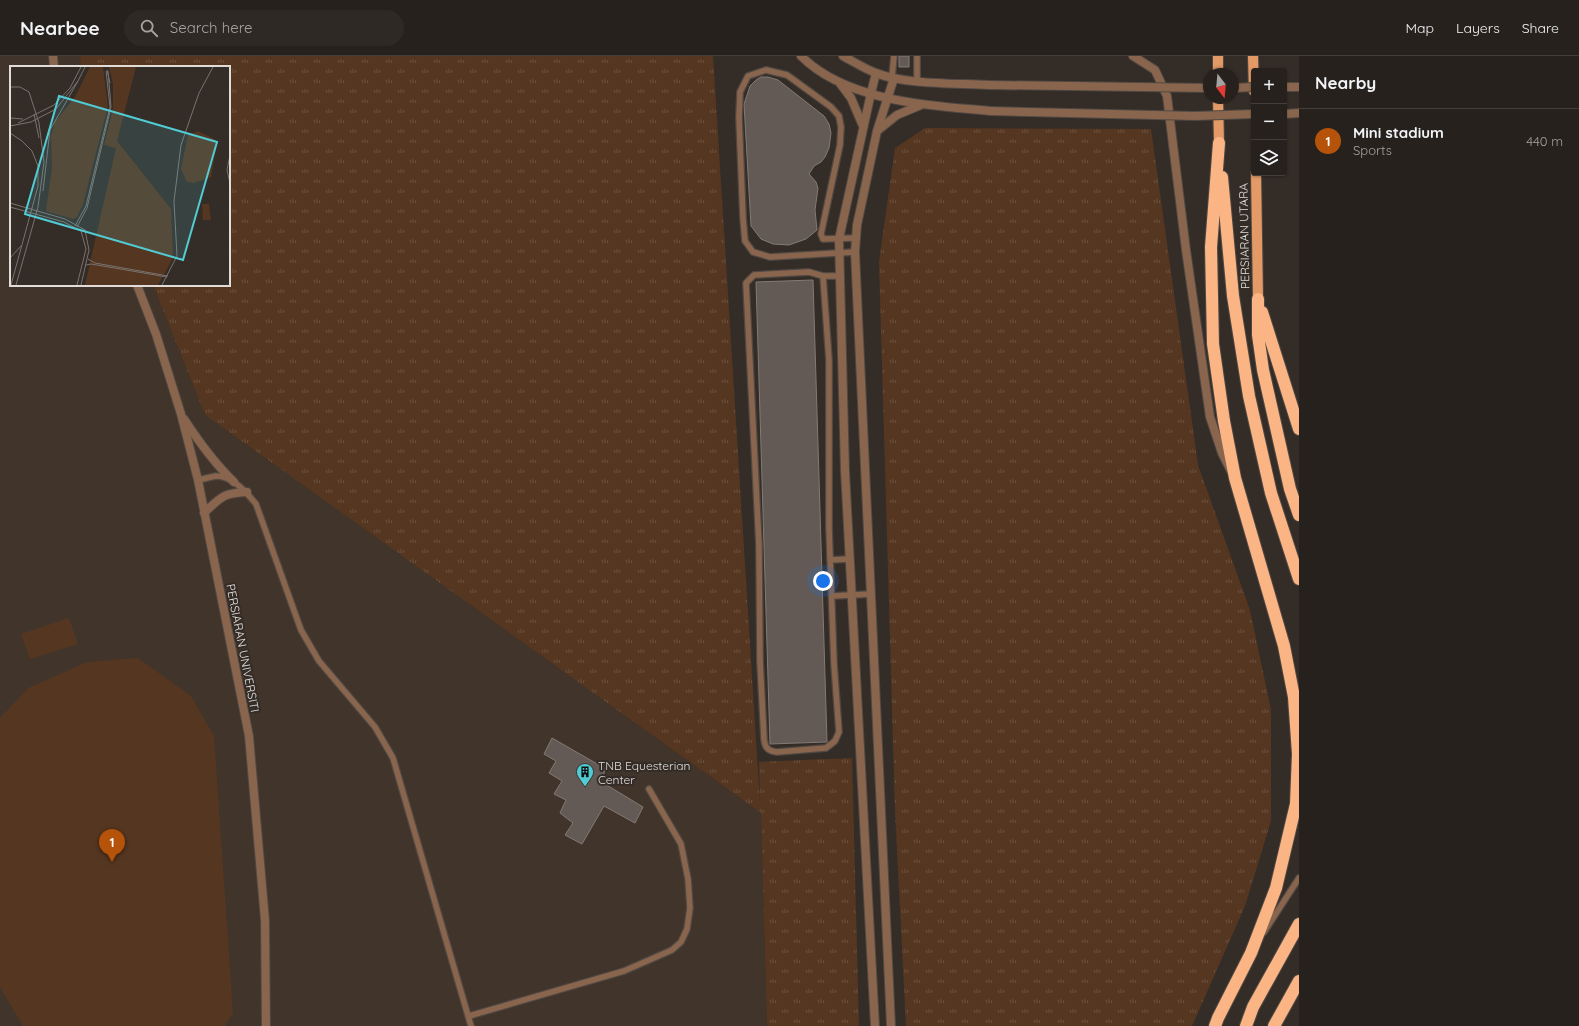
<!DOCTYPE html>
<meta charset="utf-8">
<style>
:root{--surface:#27211d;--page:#2f2926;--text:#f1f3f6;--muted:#a4a3a4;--line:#433e3b;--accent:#b45309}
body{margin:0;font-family:Quicksand,sans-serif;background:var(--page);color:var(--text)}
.controls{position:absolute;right:12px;top:12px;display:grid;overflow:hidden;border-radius:4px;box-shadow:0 1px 3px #0004}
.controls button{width:36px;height:36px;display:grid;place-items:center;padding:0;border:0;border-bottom:1px solid var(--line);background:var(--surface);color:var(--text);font:20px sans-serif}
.compass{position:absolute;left:1203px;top:12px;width:36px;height:36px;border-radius:50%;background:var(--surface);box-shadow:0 1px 3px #0004;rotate:164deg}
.you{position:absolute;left:823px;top:525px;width:14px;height:14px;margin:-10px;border:3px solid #fff;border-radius:50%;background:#1a73e8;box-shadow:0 0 0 6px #1a73e833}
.badge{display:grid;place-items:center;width:26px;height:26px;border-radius:50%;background:var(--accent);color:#fff;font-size:13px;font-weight:700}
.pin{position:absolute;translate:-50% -33px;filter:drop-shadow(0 1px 2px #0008)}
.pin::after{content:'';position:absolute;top:21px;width:14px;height:12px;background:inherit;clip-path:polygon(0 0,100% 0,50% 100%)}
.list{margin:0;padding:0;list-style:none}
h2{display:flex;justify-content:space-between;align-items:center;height:52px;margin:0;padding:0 16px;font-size:17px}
h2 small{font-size:13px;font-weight:400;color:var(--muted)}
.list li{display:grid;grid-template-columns:26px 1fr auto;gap:12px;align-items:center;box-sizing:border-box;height:64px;padding:0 16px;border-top:1px solid var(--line)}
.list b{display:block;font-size:15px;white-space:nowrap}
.list p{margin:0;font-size:13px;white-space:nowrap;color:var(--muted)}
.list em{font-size:13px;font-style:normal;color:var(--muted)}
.icon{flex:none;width:22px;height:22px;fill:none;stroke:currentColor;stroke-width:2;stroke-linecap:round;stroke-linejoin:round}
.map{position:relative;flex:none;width:1299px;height:970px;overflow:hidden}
header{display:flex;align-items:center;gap:24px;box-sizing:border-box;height:56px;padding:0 20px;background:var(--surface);border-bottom:1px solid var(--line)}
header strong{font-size:19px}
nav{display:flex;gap:22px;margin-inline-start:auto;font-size:14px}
.search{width:280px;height:36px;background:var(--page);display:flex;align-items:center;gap:10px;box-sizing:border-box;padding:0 14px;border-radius:22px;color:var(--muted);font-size:15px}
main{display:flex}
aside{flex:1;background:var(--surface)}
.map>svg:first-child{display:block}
</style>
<header>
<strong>Nearbee</strong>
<div class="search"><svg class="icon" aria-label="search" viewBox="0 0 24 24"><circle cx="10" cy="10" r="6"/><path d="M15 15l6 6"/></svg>Search here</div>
<nav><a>Map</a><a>Layers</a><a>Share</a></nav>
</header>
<main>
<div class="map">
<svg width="1299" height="970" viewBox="0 0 1299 970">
<defs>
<pattern id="grass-tufts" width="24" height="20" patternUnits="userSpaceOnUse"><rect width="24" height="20" fill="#553620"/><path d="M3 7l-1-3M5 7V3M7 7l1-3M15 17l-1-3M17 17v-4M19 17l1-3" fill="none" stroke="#6d5240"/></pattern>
</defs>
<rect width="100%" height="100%" fill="#342c27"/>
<path fill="#41342b" d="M0,0h80l1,11h-70v218h142l52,130 556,398 6,213h-767z"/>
<path fill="url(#grass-tufts)" d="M80,0h633l47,747 -1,-41 93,-4 7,268h-92l-6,-213 -556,-398 -52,-130h76v-218h-148z
M925,72l226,1 47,336 52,145 21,100v111l-26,85 -53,120h-286l-11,-215 -16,-549 16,-114z"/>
<path fill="#553620" d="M69,562l9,26 -48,15 -9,-25z
M138,602l53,38 23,40 19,277 -8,13h-202l-23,-39v-269l28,-30 59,-26z"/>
<path fill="#635a55" stroke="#837a74" d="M899,0h10v11h-10z
M761,21h7l10,3 46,36 5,8 2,9 -2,15 -4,9 -4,5 -7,4 -5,8 7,8 2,6 -3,22 2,20 -11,9 -17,6 -16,-1 -12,-5 -10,-13 -7,-122 6,-18 6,-6z
M813,224l14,462 -57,2 -14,-462z
M552,682l54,31 -6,12 43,26 -8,16 -31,-17 -22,38 -17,-9 8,-12 -13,-10 6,-13 -12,-6 8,-13 -13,-8 7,-12 -12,-7z"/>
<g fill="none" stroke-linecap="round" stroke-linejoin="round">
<defs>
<path id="service" d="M892,21l2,-21
M917,25v-25
M855,196l-85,5 -17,-5 -8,-11 -2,-23 -4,-100 1,-26 8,-16 18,-6 21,5 44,32 8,9 2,11 -1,18 -19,89 2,5 32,-1
M823,220l6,84v168l5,136 5,68 -4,9 -9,7 -49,4c-9,-1 -12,-4 -13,-13l-4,-78 -1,-116 -13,-262 8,-8 55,-3 14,4h17
M198,424c6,-1 12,-3 18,-4 17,0 31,17 40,28l45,126 18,31 56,66 18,31 78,268
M830,504l19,-1
M832,540l39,-2
M1264,876l35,-54
M469,960l155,-45 48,-21 9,-8 6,-13 3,-21 -2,-29 -7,-35 -32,-55"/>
<path id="minor" d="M1133,0l22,14 12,26 19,154 24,167 12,36 9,18"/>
<path id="tertiary" d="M53,0l1,11
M801,0c46,46 128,49 189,55
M843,0c11,6 22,13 33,17 30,12 80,10 113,12
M839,26l12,16 12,28
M1284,31h15
M1284,58l15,-1
M877,75l20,-16 24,-10
M137,229l19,49 25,80 17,66 51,256 16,184 1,106
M184,363c15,23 30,44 50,63
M204,457c17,-16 19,-20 43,-21
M875,970l-30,-555 -6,-232 32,-146 5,-20
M891,970l-36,-774 2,-27 20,-94 17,-53"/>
<path id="primary" d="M1218,0v18
M1253,0l1,35
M1218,42l1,45
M1256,117l2,126"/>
<path id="motorway" d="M1222,121l11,119 16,100 22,97 28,86
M1258,243v36l5,35 27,119 9,26
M1262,256l37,117
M1215,970l3,-8 33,-65 25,-65 20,-84 2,-50 -4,-57 -10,-51 -49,-168 -11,-57 -11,-77 -2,-97 8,-104
M1246,970l7,-19 46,-83
M1274,970l25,-45"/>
</defs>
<use href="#service" stroke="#504843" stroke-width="8"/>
<use href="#minor" stroke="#504843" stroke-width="10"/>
<use href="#tertiary" stroke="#504843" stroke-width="10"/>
<use href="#primary" stroke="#504843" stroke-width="12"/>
<use href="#motorway" stroke="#504843" stroke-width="14"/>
<use href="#service" stroke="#89654d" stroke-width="5.5"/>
<use href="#minor" stroke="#89654d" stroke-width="8"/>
<use href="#tertiary" stroke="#89654d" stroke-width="8"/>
<use href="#primary" stroke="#e39a66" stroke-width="10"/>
<use href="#motorway" stroke="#fbb484" stroke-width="12"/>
<defs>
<path id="tertiary-bridge" d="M989,29l220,3
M1233,32l21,-1
M990,55l205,5 59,-2"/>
</defs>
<use href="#tertiary-bridge" stroke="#504843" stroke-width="10" stroke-linecap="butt"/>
<use href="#tertiary-bridge" stroke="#89654d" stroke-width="8"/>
</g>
<defs>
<symbol id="building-pin" viewBox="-11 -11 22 30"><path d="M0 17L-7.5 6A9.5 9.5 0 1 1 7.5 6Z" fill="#51ccd4" stroke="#342c27"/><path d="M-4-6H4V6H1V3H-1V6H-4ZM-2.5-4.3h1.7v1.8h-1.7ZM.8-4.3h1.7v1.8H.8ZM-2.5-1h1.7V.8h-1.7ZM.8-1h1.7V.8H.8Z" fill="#111"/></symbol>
</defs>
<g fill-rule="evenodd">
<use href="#building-pin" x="575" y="706" width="20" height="27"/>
</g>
<g text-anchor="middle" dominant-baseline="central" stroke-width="4" stroke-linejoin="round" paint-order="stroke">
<g font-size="12" fill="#e1dcd8" stroke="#342c27">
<text transform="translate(1244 180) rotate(-91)">PERSIARAN UTARA</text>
<text transform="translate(243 592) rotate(79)">PERSIARAN UNIVERSITI</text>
</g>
<g font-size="12" fill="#e1dcd8" stroke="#342c27" text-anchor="start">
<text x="598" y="709">TNB Equesterian<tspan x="598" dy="14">Center</tspan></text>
</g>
</g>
<g transform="translate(10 10)">
<rect width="220" height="220" fill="#342c27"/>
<path d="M80,1h13l5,39 -25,98 -6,13 -4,2 -27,-8 6,-43 -1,-32 4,-14 20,-25zM99,1h27l-19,74 54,68 2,49 -15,27h-73l31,-137 -12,-3 9,-36v-25z" fill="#553620"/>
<path d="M188,65l16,8 2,9 -5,29 -17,6 -7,-1 -6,-13 7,-34zM192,138h7l2,16h-8z" fill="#553620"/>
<path fill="none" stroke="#79726e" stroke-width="1" d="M97,4l3,13M0,21h10l9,5 10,31 5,39 -6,45M24,48l5,24M0,52l13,1M8,57l36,-18 16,-17 11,-21M0,60l21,-4 25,-13 22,-28 7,-14M0,67l12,8 10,10 6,15v20M220,89l-3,15 3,13M33,125l7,-61 28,-49M0,137l55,16 20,11 4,20 -8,35M0,141l54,15 17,9 5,18 -9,36M65,160l11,-20 24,-99 -4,-36M67,161l10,-19 24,-101 -3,-36M0,192l11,-12M78,193l7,4 73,13M76,199l5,-1 76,13M1,219l27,-99M6,219l22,-78M152,219l15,-29 -3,-55 7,-56 18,-52 14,-26"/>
<path fill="#51ccd4" fill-opacity="0.15" stroke="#51ccd4" stroke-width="2" d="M49,30l158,46 -34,118 -158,-46z"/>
<rect width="220" height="220" fill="none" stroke="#e1dcd8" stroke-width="2"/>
</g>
</svg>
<div class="controls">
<button>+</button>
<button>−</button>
<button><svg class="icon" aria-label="layers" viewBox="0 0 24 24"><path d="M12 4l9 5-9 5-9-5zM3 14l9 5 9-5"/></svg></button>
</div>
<svg class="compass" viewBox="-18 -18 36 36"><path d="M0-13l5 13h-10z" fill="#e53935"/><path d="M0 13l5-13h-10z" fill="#a4a3a4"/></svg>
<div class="you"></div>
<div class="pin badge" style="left:112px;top:806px">1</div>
</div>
<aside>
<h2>Nearby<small></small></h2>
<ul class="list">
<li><span class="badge">1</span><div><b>Mini stadium</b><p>Sports</p></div><em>440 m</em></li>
</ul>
</aside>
</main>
